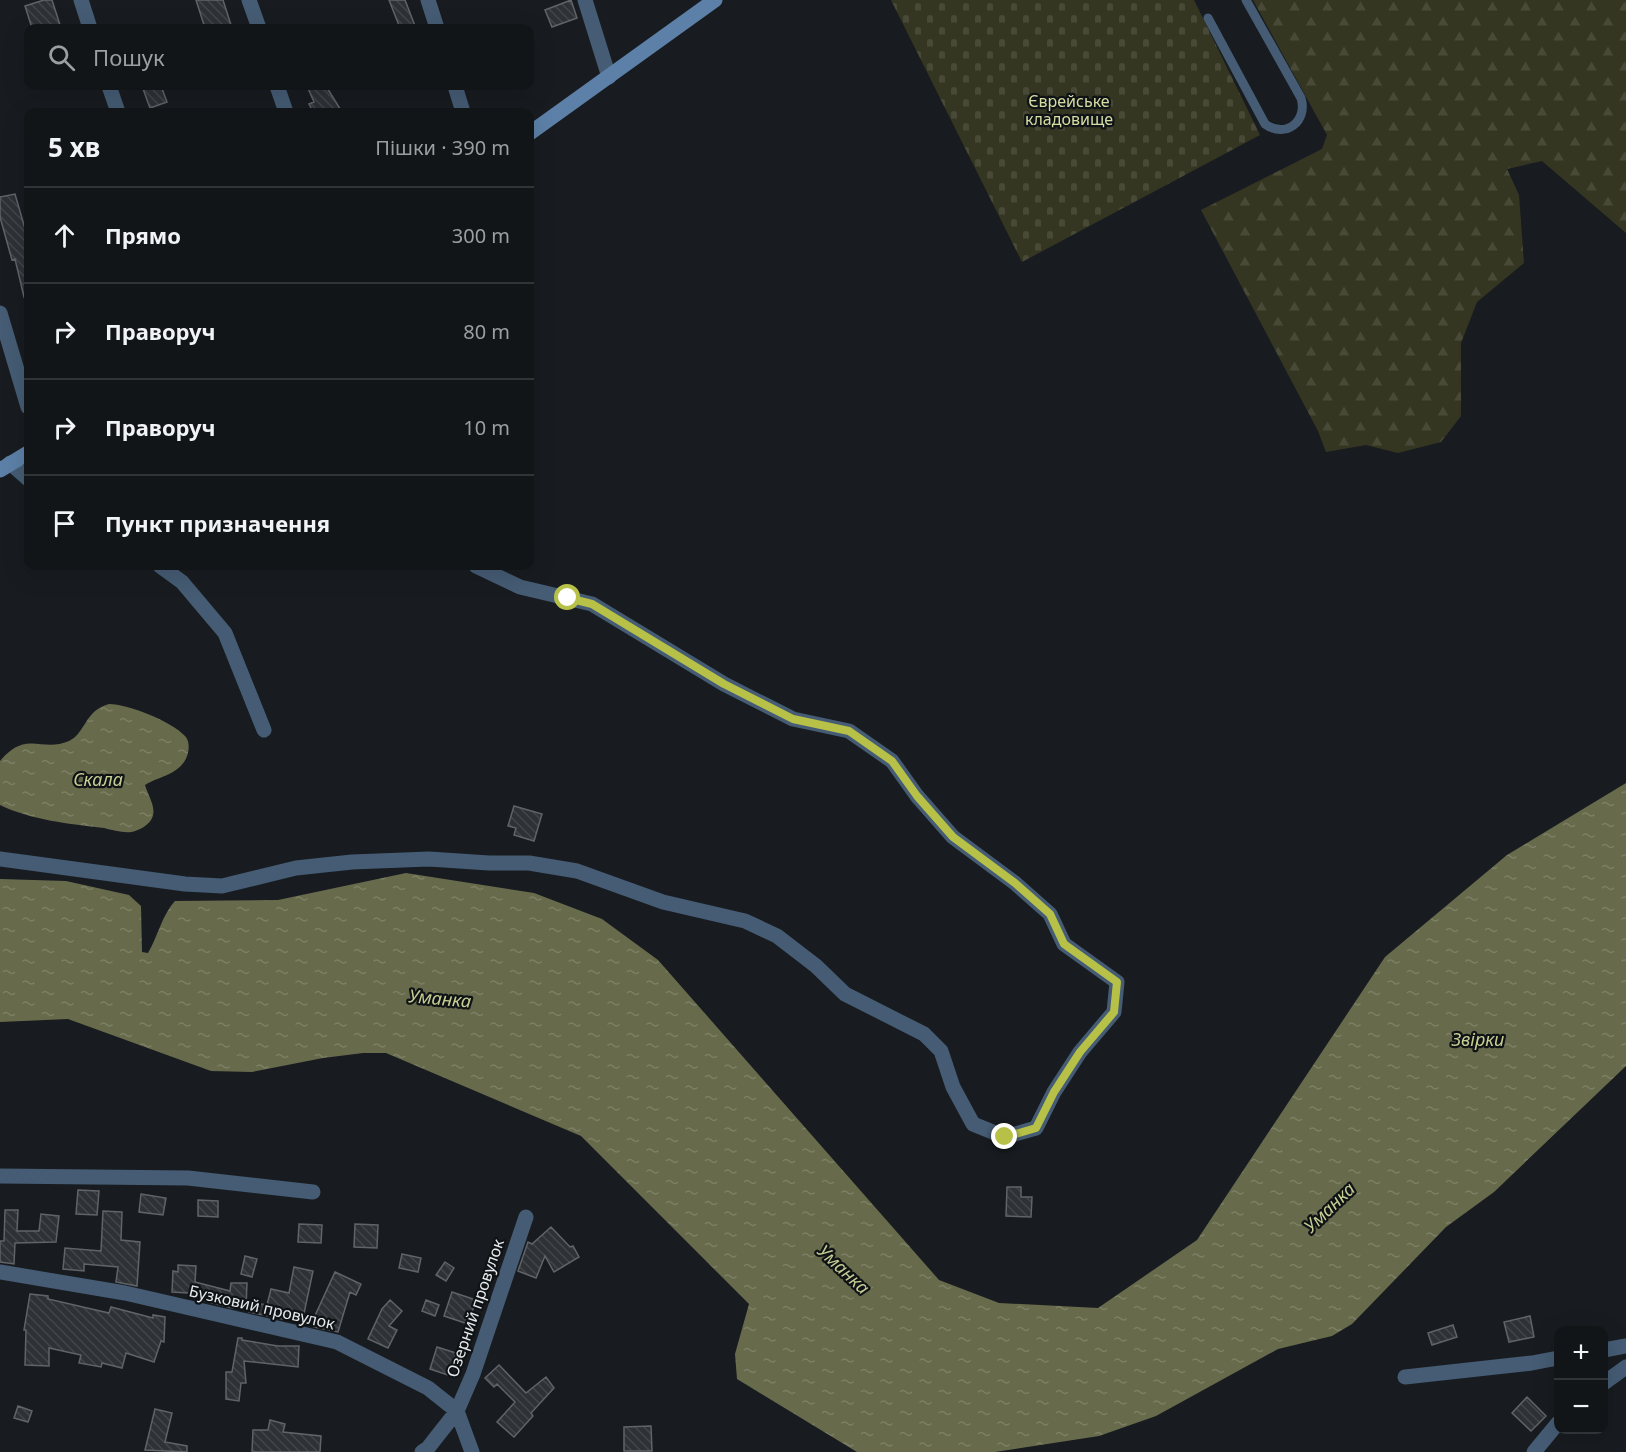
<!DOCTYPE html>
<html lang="uk">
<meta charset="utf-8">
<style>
:root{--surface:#121518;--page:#1f2225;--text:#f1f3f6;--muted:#9c9fa2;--line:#313437}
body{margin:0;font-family:"Noto Sans",sans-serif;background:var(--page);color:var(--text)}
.controls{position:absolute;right:18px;bottom:18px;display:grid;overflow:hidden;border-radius:12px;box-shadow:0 6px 24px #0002}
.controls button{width:54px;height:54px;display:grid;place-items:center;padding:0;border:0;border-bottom:2px solid var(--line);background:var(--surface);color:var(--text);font:30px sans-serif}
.stop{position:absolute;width:18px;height:18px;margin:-14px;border:4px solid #b7c148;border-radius:50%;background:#fff}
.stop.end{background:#b7c148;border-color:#fff;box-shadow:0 2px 6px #0008}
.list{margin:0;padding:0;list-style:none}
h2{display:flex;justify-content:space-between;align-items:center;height:78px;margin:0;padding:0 24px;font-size:26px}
h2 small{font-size:20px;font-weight:400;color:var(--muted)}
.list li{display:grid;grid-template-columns:39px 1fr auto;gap:18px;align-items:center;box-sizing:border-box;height:96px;padding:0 24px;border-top:2px solid var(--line)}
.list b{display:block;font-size:22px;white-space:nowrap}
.list em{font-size:20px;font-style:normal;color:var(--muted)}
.icon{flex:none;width:33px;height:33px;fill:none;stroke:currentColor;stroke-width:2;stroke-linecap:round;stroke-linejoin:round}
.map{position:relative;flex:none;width:1626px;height:1452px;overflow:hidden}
.search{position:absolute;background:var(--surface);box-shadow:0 6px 24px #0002;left:24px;top:24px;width:510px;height:66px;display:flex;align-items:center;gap:15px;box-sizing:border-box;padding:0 21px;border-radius:12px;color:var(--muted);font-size:22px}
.panel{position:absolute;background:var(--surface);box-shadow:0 6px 24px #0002;left:24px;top:108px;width:510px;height:462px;border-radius:12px}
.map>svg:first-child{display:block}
</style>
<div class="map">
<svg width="1626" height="1452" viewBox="0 0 1626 1452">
<defs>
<pattern id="forest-firs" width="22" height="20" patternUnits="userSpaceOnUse" patternTransform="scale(1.5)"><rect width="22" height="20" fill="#343621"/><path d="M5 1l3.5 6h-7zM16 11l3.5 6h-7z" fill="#484a37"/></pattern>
<pattern id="cemetery-stones" width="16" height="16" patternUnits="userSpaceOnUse" patternTransform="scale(1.5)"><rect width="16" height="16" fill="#343621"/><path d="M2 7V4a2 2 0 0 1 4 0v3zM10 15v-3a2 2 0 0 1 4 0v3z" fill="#484a37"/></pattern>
<pattern id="water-ripples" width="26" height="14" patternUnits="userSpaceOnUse" patternTransform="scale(1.5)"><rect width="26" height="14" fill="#676b4b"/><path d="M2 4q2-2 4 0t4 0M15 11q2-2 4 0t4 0" fill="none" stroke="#7d8065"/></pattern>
<pattern id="building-back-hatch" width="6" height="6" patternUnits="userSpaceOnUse" patternTransform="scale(1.5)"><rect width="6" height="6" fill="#2e3236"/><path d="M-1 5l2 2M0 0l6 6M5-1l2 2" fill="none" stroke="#42464a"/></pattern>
</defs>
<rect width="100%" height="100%" fill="#181c20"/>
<path fill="url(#forest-firs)" d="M1253,0h373v233l-84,-72 -35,8 12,26 5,68 -47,39 -16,41v73l-20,26 -43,11 -32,-8 -40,7 -8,-21 -117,-221 121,-61 5,-14z"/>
<path fill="url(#cemetery-stones)" d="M891,0h303l66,135 -238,127z"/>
<path fill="url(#water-ripples)" d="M109,704c19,0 62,17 76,32 6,6 4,19 -1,26 -9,13 -26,15 -39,23 3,11 13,24 6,35 -4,6 -13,11 -20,12 -8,1 -19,-2 -27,-4 -34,-4 -73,-8 -104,-23v-44c27,-32 41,-8 69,-20 17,-8 15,-30 40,-37z
M1626,783v283l-132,126 -48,35 -94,97 -20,12 -54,13 -122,67 -57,20 -104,16h-138l-120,-73 -2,-25 14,-50 -168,-168 -195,-83h-23l-40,5 -71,14 -41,-1 -143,-52 -68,3v-143l66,2 63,14 12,11 1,46 6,1c10,-17 14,-38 27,-52l103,-1 128,-27 128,20 68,26 56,41 281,320 60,23 99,5 99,-68 188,-283 122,-102z"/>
<path fill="url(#building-back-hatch)" stroke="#606469" stroke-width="1.5" d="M44,0h8l9,28h-29l-7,-22z
M196,0h27l9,28h-27z
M389,0h16l10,26 -15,2z
M571,0l6,18 -25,9 -7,-17z
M142,86h19l6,16 -17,6z
M307,86h19l16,26h-29l-4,-8 5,-2z
M15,194l13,45v57l-4,1 -9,-38 -3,1 -12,-43v-20z
M514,806l28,8 -8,27 -20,-6 2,-7 -8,-2z
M1007,1187h14v10h11l-1,20 -25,-1z
M78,1190l21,1 -2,24 -21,-1z
M141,1194l25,4 -3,17 -24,-3z
M198,1200l20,1v16l-20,-1z
M5,1210h13l-1,21h22l2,-17 18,2 -3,26 -41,1 -1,21 -14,-2v-21h4z
M103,1211l19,1 -1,28 19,2 -3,44 -21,-4 2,-15 -34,-3v7l-21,-2 2,-21 36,3z
M299,1224l23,1 -1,18 -23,-1z
M355,1224l23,1 -1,23 -23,-1z
M551,1227l19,20 3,-1 6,11 -25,15 -9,-16 -9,22 -18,-7 10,-29 4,2z
M402,1254l19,4 -3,14 -19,-4z
M245,1256l12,3 -5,18 -11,-3z
M445,1262l9,6 -8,13 -10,-6z
M178,1265l18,1 -1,16 35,9 1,-8h16l-1,25h-14l-27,-7 1,-7 -34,-2 1,-21 5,1z
M294,1267l19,4 -10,47 -19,-4 -1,5 -34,-7 1,-10 17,3 4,-16 18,4z
M335,1272l26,12 -5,11 -6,-3 -12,40 -24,-5 2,-7h-3z
M452,1292l24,8 -8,24 -24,-8z
M30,1294l18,2v3l61,14 2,-6 42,11v-3l12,2 -1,25 -3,-1 -7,21 -28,-9 -4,15 -20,-5 -1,4 -22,-4 2,-8 -32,-7v18l-24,-1 1,-35h-2z
M390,1300l12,11 -13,15 8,4 -9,18 -20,-9 14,-30z
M426,1300l13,5 -4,11 -13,-5z
M1530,1316l4,21 -25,5 -5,-20z
M1453,1325l4,12 -25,8 -4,-12z
M238,1338h4v2l36,6h21l-1,21 -54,-6 2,22h-5l-2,18 -13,-2v-27h6z
M437,1347l19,6 -8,22 -18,-6z
M499,1365l27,28 20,-16 8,11 -23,25 2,3 -19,21 -17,-15 18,-20 -18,-18 -3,3 -9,-9z
M1527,1397l19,19 -15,15 -19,-18z
M18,1406l14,5 -4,11 -14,-4z
M155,1409l17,4 -7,29 22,4v6l-42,-2z
M270,1420l15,4 -2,8 38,4 -1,16h-68l1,-22h15z
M651,1426l1,25h-28v-24z"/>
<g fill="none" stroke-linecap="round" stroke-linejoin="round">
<path stroke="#455c74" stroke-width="9" d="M1208,18l57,106c21,15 43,-3 36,-26l-55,-98"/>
<path stroke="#455c74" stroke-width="15" d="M81,0l9,28
M249,0l10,28
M428,0l9,28
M585,0l24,77
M109,86l9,26
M277,86l9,26
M455,86l8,26
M0,313l28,94
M10,463l18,16
M160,566l22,16 43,51 39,97
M0,859l185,25 37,2 74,-18 56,-6 77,-3 60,4h40l48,8 86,31 82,19 32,15 39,30 29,28 79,40 17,17 12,36 20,37 32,13 31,-9 18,-36 26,-40 34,-40 3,-30 -53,-38 -14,-30 -35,-31 -62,-46 -36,-41 -25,-35 -43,-30 -56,-12 -69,-35 -132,-80 -72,-17 -44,-21
M0,1176l188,2 125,14
M0,1272l125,21 212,49 91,46 29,23 15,41
M1604,1350l22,-4
M1405,1377l127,-14 26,-5
M1604,1383l22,-16
M422,1452l6,-4 29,-37 16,-37 53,-157
M1534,1452l24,-29"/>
<path stroke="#5c80a7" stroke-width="15" d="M530,133l185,-133
M0,470l28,-17"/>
</g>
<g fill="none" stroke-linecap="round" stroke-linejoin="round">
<path stroke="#b7c148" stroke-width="8" d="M568,598l24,6 132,80 69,35 56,12 43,30 25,35 36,41 62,46 35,31 14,30 53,38 -3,30 -34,40 -26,40 -18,36 -31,9"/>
</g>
<g text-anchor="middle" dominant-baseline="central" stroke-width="4.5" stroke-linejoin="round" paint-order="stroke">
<g font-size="16" fill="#d7dea3" stroke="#0f1316">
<text x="1069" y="101">Єврейське<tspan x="1069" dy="18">кладовище</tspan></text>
</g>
<g font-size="16" fill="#e7eaec" stroke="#0f1316">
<text transform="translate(262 1307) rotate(13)">Бузковий провулок</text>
<text transform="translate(475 1308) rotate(-71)">Озерний провулок</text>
</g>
<g font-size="18" font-style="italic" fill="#c7ce94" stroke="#0f1316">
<text x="98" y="779">Скала</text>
<text transform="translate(440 998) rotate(5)">Уманка</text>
<text x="1478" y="1039">Звірки</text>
<text transform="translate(1329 1207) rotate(-44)">Уманка</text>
<text transform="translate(844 1269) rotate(43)">Уманка</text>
</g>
</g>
</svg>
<div class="controls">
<button>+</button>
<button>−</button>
</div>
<div class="stop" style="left:568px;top:598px"></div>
<div class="stop end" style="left:1005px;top:1137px"></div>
<div class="search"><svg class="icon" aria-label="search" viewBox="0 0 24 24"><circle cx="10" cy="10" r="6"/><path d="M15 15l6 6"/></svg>Пошук</div>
<section class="panel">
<h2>5 хв<small>Пішки · 390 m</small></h2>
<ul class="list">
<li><svg class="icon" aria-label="ahead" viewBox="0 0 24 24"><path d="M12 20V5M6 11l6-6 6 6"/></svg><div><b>Прямо</b></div><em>300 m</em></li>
<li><svg class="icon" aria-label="right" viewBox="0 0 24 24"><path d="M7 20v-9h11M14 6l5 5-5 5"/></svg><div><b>Праворуч</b></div><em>80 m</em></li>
<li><svg class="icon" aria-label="right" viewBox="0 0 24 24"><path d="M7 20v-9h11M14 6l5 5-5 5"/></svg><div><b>Праворуч</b></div><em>10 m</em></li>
<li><svg class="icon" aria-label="arrive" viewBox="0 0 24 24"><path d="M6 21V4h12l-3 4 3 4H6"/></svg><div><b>Пункт призначення</b></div></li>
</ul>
</section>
</div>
